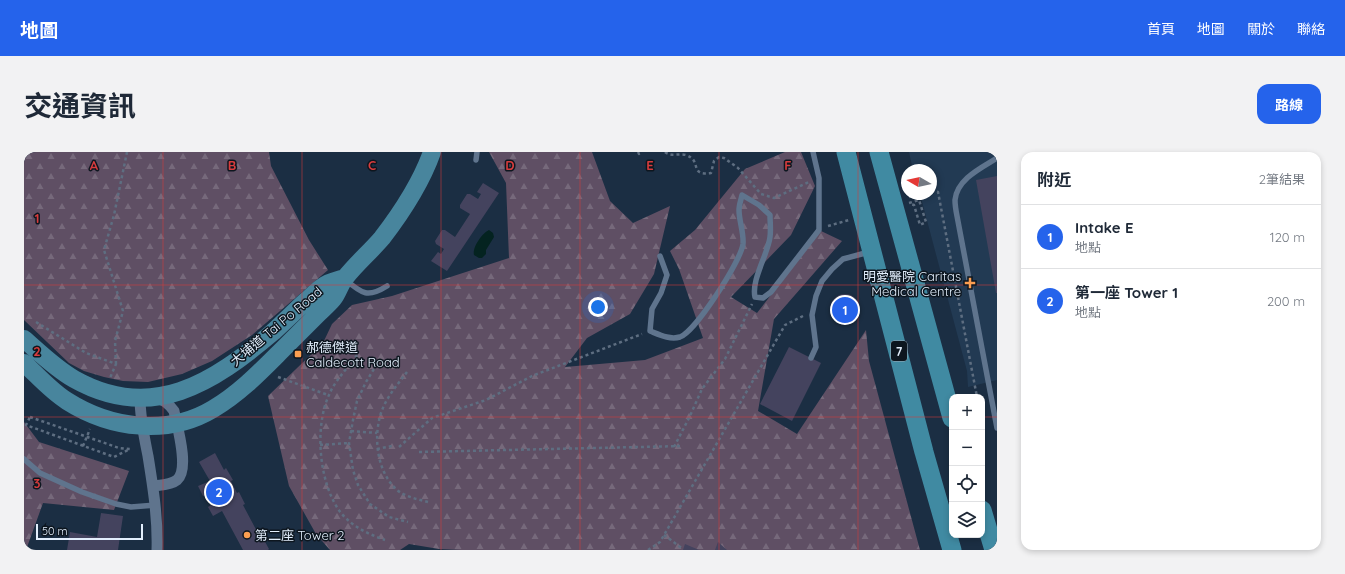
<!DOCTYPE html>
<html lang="zh-TW">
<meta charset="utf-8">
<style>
:root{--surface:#fff;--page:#f2f2f3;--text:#1f2937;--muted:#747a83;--line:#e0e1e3;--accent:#2563eb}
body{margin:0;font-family:Quicksand,"Noto Sans TC",sans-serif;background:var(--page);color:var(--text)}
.controls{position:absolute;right:12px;bottom:12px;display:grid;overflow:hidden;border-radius:8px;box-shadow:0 2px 6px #0003}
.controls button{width:36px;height:36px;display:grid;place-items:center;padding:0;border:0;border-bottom:1px solid var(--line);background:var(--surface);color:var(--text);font:20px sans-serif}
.compass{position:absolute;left:877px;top:12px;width:36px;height:36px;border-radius:50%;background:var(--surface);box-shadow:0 2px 6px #0003;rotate:279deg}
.scale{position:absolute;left:12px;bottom:10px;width:107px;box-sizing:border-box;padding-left:4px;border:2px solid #e2eefc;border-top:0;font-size:11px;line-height:14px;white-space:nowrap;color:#e2eefc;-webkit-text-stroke:3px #0d161f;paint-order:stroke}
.you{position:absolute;left:574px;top:155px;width:14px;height:14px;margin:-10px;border:3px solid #fff;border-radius:50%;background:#1a73e8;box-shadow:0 0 0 6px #1a73e833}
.badge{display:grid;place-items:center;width:26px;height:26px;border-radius:50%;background:var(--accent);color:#fff;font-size:13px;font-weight:700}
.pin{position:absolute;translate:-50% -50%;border:2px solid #fff;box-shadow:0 1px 4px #0006}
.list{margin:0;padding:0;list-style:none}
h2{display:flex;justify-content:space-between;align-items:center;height:52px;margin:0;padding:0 16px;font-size:17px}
h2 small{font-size:13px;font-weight:400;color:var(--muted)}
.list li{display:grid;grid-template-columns:26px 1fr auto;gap:12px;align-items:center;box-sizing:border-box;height:64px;padding:0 16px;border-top:1px solid var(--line)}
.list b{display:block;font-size:15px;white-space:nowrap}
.list p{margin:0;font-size:13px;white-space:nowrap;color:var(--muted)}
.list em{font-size:13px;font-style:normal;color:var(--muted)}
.icon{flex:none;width:22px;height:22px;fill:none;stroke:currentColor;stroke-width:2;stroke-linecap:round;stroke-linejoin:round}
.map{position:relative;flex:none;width:973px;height:398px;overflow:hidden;border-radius:12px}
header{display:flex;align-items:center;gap:24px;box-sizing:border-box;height:56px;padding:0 20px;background:var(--accent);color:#fff}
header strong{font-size:19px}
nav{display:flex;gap:22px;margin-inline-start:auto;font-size:14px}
.intro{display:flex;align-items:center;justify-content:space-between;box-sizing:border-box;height:96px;padding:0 24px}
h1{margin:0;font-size:28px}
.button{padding:10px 18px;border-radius:12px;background:var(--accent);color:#fff;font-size:14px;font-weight:700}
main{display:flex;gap:24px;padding:0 24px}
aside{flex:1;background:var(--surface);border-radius:12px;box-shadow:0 2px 6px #0003}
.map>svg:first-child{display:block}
</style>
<header>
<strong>地圖</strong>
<nav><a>首頁</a><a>地圖</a><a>關於</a><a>聯絡</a></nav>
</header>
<div class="intro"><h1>交通資訊</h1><a class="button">路線</a></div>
<main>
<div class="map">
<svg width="973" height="398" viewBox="0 0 973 398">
<defs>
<pattern id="forest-firs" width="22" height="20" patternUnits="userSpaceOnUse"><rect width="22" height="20" fill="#5f4f64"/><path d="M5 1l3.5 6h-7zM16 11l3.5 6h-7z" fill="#76697b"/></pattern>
</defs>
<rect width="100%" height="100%" fill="#1b2e43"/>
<path fill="#223a53" d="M885,0h88v228l-29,7 -1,-16 -47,-177h11v-24h-18z"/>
<path fill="url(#forest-firs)" d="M0,0h245l2,14 38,74 19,30 -76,65 -40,26 -30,13 -34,8 -25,-1 -19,-4 -20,-6 -15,-8 -45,-43z
M465,0h103l18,49 23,22 37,-17 -16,68 -24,40 -43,24 -22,29 80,-7 58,-22 -24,-69 -9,-18 25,-21 50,-61 40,-17h16l14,34 -24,49 -60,62 26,16 64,-82 21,10 -68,78 -16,92 39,23 69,-104 3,31 51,189h-460l-21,-1 -30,-5 -9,6h-70l-14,-16 -27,-48 -21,-90 55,-53 9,-19 20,-19 40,-9 117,-38 -3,-75z
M0,270l15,20 90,29 -15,39 -71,-7 -17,47h-2z"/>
<path fill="#042320" d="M465,78l4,3 1,4 -8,13v4l-4,4h-3l-5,-3c-2,-7 8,-22 15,-25z"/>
<path fill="#44435e" d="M973,24v117h-1l-20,-113z
M459,31l16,10 -52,78 -16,-10 7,-9 3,2 3,-5 -8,-5 -1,-3 7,-11h3l10,7 15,-23 -10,-6v-3l7,-11h3l8,5 3,-5 -4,-2z
M806 157a15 15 0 1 1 30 0a15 15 0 1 1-30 0Z
M765,195l32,16 -29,58 -32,-17z
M191,301l9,17 2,-2 7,12 -2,1 6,12 2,-1 6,12 -2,1 18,34 2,-1 6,11 -1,1h-25l-21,-39 -9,5 -5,-9 3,-2 -5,-10 -3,1 -5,-10 12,-5 -11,-19z
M77,361l22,3 -5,34h-51l3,-18 27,5z
M694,390l9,8h-12z
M661,392l14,6h-16z"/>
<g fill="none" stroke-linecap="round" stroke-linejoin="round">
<path stroke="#5e6e81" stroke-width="2.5" stroke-dasharray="3 3" stroke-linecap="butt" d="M614,0l1,2 3,-2
M641,0c6,5 14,1 21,3 17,6 2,21 25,18l3,-12 5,-4 5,1 14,10 23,26 13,4 35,-16
M907,39l7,1 39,205
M885,45l11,-3
M885,51l10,-3 7,22 -6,3 -6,-20 -4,-1
M804,74l21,-6
M12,170l50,31 30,11 -6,14
M333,203c-9,13 -22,25 -28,40 -15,32 -10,90 12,118 12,14 27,21 44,27
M92,212l-1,-23 8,-30 -19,-61 10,-35 13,-63
M353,212l-11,18 -9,19 -4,19 -4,23 4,27 5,15 12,19 19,13 19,5
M383,220c-10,13 -21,26 -26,41 -8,25 -4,59 16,77 9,7 20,9 31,12
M254,225l50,18
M6,265l89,31 11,1 -16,8 -88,-32z
M327,279l26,2
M296,293l29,-2
M59,294l7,-17
M375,295l33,-29 54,-18 46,-24 110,-42
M650,295l15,-29 13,-29 23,-30 27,-55
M353,297l15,-3
M395,300l264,-6
M640,383l19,14
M624,398l12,-8 125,-217 18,-9"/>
<path stroke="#5f748d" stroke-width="5.5" d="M973,6c-16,10 -40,21 -42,42 0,5 1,11 2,16l40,212
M452,8l1,-8
M636,104l7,19 -6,18 -9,16 -2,22c10,4 20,9 30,6 15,-5 61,-76 63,-93 1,-11 -4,-23 -4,-34 0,-5 2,-10 3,-15l17,10 11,10c0,7 1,15 0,22 -2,17 -19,43 -15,60l8,1 8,-6 48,-62v-52l-6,-26
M322,128c16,14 22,18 41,6
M787,206l5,-11 -4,-32 4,-19 6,-15 10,-12 11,-10 26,-7
M0,307l16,14 42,19 34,12 15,3 25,-2"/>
<path stroke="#5f748d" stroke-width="11" d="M116,246c0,20 4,38 8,58 5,31 10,62 9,94
M129,334c7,-1 18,-1 24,-6 13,-11 0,-54 -3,-69 -6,-8 -10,-11 -19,-14"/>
<path stroke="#48859d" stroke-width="18" d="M0,187c16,14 31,29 50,40 78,44 139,4 199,-47 11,-10 22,-21 33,-31 6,-5 12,-12 19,-16 6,-3 13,-5 20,-7
M0,211c14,13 27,28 43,38 44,28 101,35 146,8 26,-15 48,-38 69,-59 12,-12 24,-24 36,-36 5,-5 11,-10 15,-15 5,-6 7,-15 12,-21 11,-14 25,-26 37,-40 20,-26 39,-55 50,-86"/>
<path stroke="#408aa2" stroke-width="19" d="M822,0l78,300 28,98
M855,0l73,266
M958,358l12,40"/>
</g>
<path fill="none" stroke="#d73c3d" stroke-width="1" stroke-opacity="0.55" d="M139,0v398M278,0v398M417,0v398M556,0v398M695,0v398M834,0v398M0,133h973M0,265h928M958,265h15"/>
<g fill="#fb9e51" stroke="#0d161f" stroke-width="1.5">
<path d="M944 125h4v4h4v4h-4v4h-4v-4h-4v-4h4z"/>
<rect x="270" y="198" width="8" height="8" rx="2"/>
<circle cx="223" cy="383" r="4"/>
</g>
<g text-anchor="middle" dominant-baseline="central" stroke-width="3" stroke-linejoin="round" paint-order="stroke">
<rect fill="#0d161f" stroke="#a2adba" stroke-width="1" x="867" y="189" width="16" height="20" rx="3"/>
<g font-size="12" font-weight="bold" fill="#e2eefc">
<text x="875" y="199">7</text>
</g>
<g font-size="13" fill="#e2eefc" stroke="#0d161f" text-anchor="start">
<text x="937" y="124" text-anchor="end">明愛醫院 Caritas<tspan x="937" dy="15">Medical Centre</tspan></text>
<text x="282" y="195">郝德傑道<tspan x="282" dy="15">Caldecott Road</tspan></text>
<text x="231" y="383">第二座 Tower 2</text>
</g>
<g font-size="13" fill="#e2eefc" stroke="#0d161f">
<text transform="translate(252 174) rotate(-40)">大埔道 Tai Po Road</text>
</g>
</g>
<g font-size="13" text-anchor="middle" font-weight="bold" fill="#d73c3d" stroke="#0d161f" stroke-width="3" stroke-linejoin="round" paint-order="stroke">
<text x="70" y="18">A</text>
<text x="208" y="18">B</text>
<text x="348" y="18">C</text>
<text x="486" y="18">D</text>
<text x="626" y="18">E</text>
<text x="764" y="18">F</text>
<text x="13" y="71">1</text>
<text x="13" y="204">2</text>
<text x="13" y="336">3</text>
</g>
</svg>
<div class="controls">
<button>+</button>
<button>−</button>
<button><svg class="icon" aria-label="locate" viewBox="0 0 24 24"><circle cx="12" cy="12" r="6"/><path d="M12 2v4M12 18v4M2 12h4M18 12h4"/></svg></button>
<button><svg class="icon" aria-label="layers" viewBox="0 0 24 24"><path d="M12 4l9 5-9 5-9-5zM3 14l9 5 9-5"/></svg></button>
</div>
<svg class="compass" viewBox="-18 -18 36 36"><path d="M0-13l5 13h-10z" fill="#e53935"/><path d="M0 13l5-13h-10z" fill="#747a83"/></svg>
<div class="scale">50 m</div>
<div class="you"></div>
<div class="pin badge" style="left:821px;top:158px">1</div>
<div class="pin badge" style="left:195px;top:340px">2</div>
</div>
<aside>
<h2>附近<small>2筆結果</small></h2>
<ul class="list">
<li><span class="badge">1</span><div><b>Intake E</b><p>地點</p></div><em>120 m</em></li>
<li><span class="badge">2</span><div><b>第一座 Tower 1</b><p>地點</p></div><em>200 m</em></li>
</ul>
</aside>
</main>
